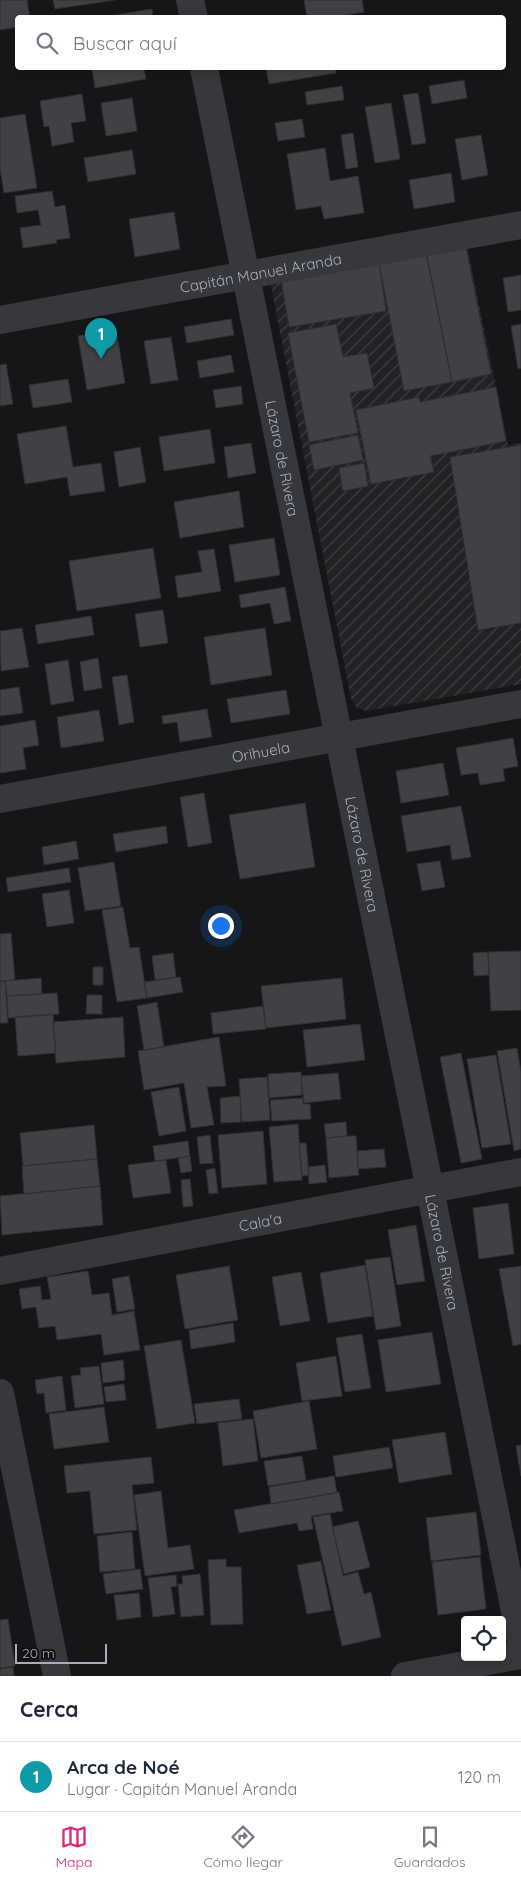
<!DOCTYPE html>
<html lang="es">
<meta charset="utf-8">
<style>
:root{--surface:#fff;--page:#f2f2f3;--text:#1f2937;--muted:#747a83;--line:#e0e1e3;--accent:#db2777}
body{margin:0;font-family:Quicksand,sans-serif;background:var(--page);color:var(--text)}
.controls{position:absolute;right:15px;bottom:15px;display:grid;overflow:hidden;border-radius:5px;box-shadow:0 2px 12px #0003}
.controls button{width:45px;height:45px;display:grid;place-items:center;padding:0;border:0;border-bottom:1px solid var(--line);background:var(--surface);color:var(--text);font:25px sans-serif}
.scale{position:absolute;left:15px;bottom:12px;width:92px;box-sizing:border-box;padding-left:5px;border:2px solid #a8adb8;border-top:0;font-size:14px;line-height:18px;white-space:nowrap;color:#a8adb8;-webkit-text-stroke:4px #111113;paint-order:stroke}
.you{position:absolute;left:220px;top:925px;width:18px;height:18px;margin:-12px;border:4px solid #fff;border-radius:50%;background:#1a73e8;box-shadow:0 0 0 8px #1a73e833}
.badge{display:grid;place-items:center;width:32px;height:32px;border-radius:50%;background:var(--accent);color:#fff;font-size:16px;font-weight:700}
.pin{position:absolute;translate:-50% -41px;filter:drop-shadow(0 1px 2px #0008)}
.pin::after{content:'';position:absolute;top:26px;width:18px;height:15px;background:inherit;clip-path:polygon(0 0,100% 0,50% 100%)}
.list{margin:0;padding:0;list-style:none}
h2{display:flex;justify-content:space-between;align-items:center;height:65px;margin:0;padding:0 20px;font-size:21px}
h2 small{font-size:16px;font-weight:400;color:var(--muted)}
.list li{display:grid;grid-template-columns:32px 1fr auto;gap:15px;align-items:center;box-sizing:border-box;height:70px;padding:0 20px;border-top:1px solid var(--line)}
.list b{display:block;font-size:19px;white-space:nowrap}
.list p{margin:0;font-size:16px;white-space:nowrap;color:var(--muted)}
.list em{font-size:16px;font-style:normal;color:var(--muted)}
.icon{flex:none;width:28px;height:28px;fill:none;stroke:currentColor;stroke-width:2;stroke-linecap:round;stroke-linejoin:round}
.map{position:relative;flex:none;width:521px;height:1676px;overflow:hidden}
.search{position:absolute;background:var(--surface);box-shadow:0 2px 12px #0003;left:15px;right:15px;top:15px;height:55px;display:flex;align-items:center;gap:12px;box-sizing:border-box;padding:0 18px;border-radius:5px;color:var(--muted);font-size:19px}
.sheet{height:135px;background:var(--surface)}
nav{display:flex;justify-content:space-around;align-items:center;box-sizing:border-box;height:70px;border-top:1px solid var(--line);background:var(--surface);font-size:14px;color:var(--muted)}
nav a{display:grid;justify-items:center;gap:2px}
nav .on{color:var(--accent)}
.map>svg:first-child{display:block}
</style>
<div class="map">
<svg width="521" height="1676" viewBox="0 0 521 1676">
<defs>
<pattern id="industrial-furrows" width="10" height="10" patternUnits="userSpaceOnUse" patternTransform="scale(1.25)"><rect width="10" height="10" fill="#222225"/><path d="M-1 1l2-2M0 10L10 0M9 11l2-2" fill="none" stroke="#3f3f43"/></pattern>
</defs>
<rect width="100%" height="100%" fill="#161618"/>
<path fill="url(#industrial-furrows)" d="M467,246l41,199 13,-2v241l-155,27 -9,-3 -6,-9 -81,-418z"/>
<path fill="#404145" stroke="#303034" d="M0,0h27l3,18h-12v9l-18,3z
M53,0h62l-60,9z
M304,0h58l2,12 -33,6h-24z
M152,9l1,9h-56z
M92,68h52l2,11 -51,9z
M266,68h69l1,5 -67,11z
M464,80l3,18 -35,6 -3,-18z
M342,86l2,14 -37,5 -2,-13z
M418,93l8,50 -14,2 -9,-50z
M82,94l4,27 -15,2 3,19 -22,4 -3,-20 -5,1 -4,-26z
M132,98l5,33 -31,5 -5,-33z
M391,103l9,56 -25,4 -10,-56z
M25,114l12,74 -33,5 -4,-24v-51z
M302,119l3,18 -27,4 -3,-18z
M353,133l5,34 -12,2 -5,-34z
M481,135l7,40 -26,5 -7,-41z
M325,148l5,33 28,-5 6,37 -40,6 -3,-13 -25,4 -9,-56z
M132,150l4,24 -48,8 -4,-24z
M451,173l4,29 -41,7 -5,-29z
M52,191l3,16 10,-2 5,33 -14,2 1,3 -34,5 -3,-20 21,-3 -3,-15 -21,3 -2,-17z
M174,212l6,37 -45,8 -6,-38z
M466,247l25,127 -39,8 -25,-127z
M426,253l26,129 -48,9 -25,-128z
M379,263l7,48 -97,16 -8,-48z
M521,275v35l-13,2 -5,-34z
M231,319l3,16 -47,8 -3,-16z
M336,324l7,33 24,-4 7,35 -24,5 8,40 -49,9 -21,-109z
M521,324v44l-3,1 -7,-43z
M116,329l9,54 -38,7 -9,-54z
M171,337l7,43 -27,4 -7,-43z
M231,355l3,17 -34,6 -3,-17z
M6,364l7,40 -13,2v-41z
M68,379l4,23 -39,6 -4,-23z
M241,386l2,18 -27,4 -3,-18z
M496,387l10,54 -76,15 4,16 -63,12 -15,-74 63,-13 1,5z
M66,426l7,41 28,-4 4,28 -35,5 -3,-19 -42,7 -8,-50z
M210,429l5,34 -51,8 -5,-34z
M358,435l5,25 -49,10 -5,-25z
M251,443l5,30 -28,5 -4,-31z
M521,445v178l-43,7 -28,-173z
M140,447l6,35 -27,5 -5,-35z
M364,463l4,23 -25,5 -4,-23z
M239,491l5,36 -64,11 -6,-36z
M274,538l6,37 -45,7 -6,-37z
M153,548l8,50 -84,13 -8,-50z
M214,549l7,42 -43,7 -3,-22 27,-4 -4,-21z
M285,587l6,34 -17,3 -4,-21 -29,5 -2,-13z
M163,610l5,33 -28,4 -5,-33z
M91,616l3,19 -56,9 -3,-19z
M22,628l7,39 -28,4 -1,-40z
M265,628l7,47 -61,10 -7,-48z
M98,658l4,30 -18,3 -4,-29z
M68,660l6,41 -23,4 -6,-41z
M127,675l7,47 -15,3 -7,-48z
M19,687l4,26 -23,3v-26z
M286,690l4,24 -59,9 -4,-24z
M207,709l5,28 -32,5 -3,-20 -14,2 -1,-8z
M99,710l5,31 -43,7 -4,-31z
M35,720l4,25 -16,3 3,21 -26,4v-47z
M513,738l5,28 -15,3 2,12 -25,4 -2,-12 -17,2 -5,-27z
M443,763l6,32 -48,8 -5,-32z
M204,793l8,50 -24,4 -8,-50z
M305,803l10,64 -75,12 -11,-64z
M461,806l10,51 -19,3 -2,-15 -43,7 -6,-36z
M166,826l2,17 -52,9 -3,-18z
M76,841l3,18 -35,6 -2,-18z
M440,861l5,26 -23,4 -5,-27z
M114,862l7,44 -36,5 -7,-43z
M69,868l2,14 -63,10 -2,-14z
M69,890l5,33 -27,4 -5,-33z
M123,907l7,41 9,-1 8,51 -30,4 -15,-92z
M11,933l4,47 -15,1v-47z
M521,951v59l-30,1 -3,-59z
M488,952l1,23 -15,1 -1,-23z
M173,953l3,24 -21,3 -3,-24z
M93,967h10v18h-10z
M180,977l3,15 -36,6 -3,-16z
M41,978l1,16 -35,2 -2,-15z
M342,978l4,41 -80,9 -5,-42z
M0,981h5l3,42h-8z
M57,993l2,21 -51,4 -1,-22z
M87,995h15v19h-16z
M157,1002l7,45 -20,3 -7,-44z
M263,1006l3,23 -53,5 -2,-21z
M53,1014l3,39 -38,3 -3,-39z
M123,1017l2,40 -69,6 -3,-41z
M360,1024l5,36 -58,7 -4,-37z
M219,1037l7,49 -19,1 7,38 -23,3 -7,-45 -40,7 -6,-39z
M517,1048l4,24v77l-7,2 -17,-100z
M461,1053l21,106 -21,4 -21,-106z
M496,1055l15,89 -29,4 -15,-89z
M301,1072l1,23 -33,3 -1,-24z
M338,1073l3,26 -37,4 -3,-27z
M267,1077l3,43 -28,2 -3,-43z
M179,1087l7,44 -27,5 -8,-44z
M240,1096l1,26 -20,1 -1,-25z
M303,1098v6h7l1,15 -39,2 -2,-21z
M346,1122l1,14 -21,2 -2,-14z
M298,1124l4,56 -28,2 -5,-55z
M94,1125l3,34 -74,7 -3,-33z
M263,1131l4,53 -45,4 -4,-53z
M210,1135l3,28 -13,1 -3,-27z
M347,1136h9l3,39 -30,3 -3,-40z
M188,1141l2,15 -35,5 -2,-15z
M299,1143h7l3,32 -7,1z
M384,1149l2,18 -28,2 -1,-18z
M190,1156l2,15 -11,2 -3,-15z
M97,1159l3,27 -76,8 -2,-28z
M166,1160l5,33 -38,5 -5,-33z
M325,1165l2,17 -18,2 -1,-17z
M215,1168l3,25 -9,1 -3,-24z
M190,1179l3,27 -10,1 -2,-27z
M100,1186l3,39 -101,10 -2,-39z
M508,1203l6,51 -35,5 -6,-51z
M416,1225l9,56 -28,4 -9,-55z
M390,1257l11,69 -25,4 -11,-70z
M365,1265l8,51 -45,7 -8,-50z
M229,1266l9,54 -53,9 -9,-54z
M521,1266v78l-8,2 -14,-77z
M88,1271l4,24 17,-2 3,22 22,-4 6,39 -36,5 -3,-21 -44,6 -2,-14 -16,2 -3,-21 -14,2 -3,-20 21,-3 2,14 9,-1 -4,-22z
M301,1272l9,49 -30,5 -8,-49z
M129,1276l6,33 -18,3 -5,-33z
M233,1323l2,19 -44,7 -2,-19z
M432,1332l9,52 -55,8 -8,-52z
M362,1334l9,54 -26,4 -9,-54z
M181,1340l14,83 -38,6 -13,-83z
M336,1356l6,40 -40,5 -6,-38z
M123,1360l2,20 -22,3 -2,-20z
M99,1366l5,38 -29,4 -4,-32 10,-1 -1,-7z
M62,1376l4,34 -20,3 -2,-20 -7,1 -2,-14z
M124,1384l2,16 -20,2 -2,-15z
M239,1399l3,20 -45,5 -3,-20z
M309,1401l8,48 -56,9 -8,-47z
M104,1407l5,35 -55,7 -5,-35z
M253,1419l5,42 -35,5 -5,-43z
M445,1432l7,42 -53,9 -7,-43z
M521,1445v31l-5,-30z
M389,1447l4,21 -57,9 -3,-21z
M302,1456l4,24 -38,6 -4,-25z
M151,1457l3,26 -22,2 5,45 -43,4 -4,-43 -23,2 -3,-27z
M334,1476l3,17 -66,11 -2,-17z
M161,1491l7,57 22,-3 4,24 -49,7 -11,-81z
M339,1492l4,19 -32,5 2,13 -14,2 -2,-8 -58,10 -5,-23z
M476,1512l5,43 -50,6 -5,-43z
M330,1514l13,62 15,-4 6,22 7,-2 10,45 -39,9 -29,-129z
M358,1521l12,46 -26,7 -12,-47z
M132,1532l3,37 -35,3 -3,-36z
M480,1557l6,52 -48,6 -6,-53z
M226,1559v8h15l2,57 -32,1 -3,-65z
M321,1561l10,49 -24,4 -10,-49z
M140,1569l3,20 -37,5 -3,-20z
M200,1574l4,41 -23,2 -3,-33h5l-1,-8z
M176,1575l1,11 -6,1 4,27 -22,3 -5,-39z
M139,1593l2,24 -24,3 -3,-25z
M8,1619l7,47 -15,2v-48z
M13,1667l1,9h-14v-7z"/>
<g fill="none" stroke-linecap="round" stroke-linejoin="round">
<g stroke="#37383d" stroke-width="28">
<path d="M190,0l4,18"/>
<path id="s1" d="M204,68l317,1573"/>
<path id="s2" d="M0,320l521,-95"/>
<path id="s3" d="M0,799l521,-95"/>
<path id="s4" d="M0,1271l521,-99"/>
<path d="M0,1393l57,283"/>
<path d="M405,1676l116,-21"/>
</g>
</g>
<g text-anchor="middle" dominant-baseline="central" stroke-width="4" stroke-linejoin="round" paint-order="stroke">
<g font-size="15" fill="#a8adb8" stroke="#111113">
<text stroke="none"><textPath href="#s2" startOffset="265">Capitán Manuel Aranda</textPath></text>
<text stroke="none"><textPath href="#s1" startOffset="398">Lázaro de Rivera</textPath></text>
<text stroke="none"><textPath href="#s3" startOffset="265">Orihuela</textPath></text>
<text stroke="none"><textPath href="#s1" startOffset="802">Lázaro de Rivera</textPath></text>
<text stroke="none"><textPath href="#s4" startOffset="265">Cala'a</textPath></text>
<text stroke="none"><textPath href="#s1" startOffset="1208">Lázaro de Rivera</textPath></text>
</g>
</g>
</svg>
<div class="controls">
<button><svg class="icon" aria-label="locate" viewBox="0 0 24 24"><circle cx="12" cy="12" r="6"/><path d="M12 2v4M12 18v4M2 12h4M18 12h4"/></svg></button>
</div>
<div class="scale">20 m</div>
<div class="you"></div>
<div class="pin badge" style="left:101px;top:359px;background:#0f9aa8">1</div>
<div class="search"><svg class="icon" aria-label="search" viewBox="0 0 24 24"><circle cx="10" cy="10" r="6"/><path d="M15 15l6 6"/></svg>Buscar aquí</div>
</div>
<section class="sheet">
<h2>Cerca<small></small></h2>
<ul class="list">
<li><span class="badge" style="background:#0f9aa8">1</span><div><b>Arca de Noé</b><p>Lugar · Capitán Manuel Aranda</p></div><em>120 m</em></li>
</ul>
</section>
<nav>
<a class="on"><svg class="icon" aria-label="map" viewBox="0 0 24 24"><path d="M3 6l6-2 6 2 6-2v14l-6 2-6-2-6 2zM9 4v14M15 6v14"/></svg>Mapa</a>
<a><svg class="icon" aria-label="directions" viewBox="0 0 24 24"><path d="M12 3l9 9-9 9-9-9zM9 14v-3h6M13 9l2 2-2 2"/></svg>Cómo llegar</a>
<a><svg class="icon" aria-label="saved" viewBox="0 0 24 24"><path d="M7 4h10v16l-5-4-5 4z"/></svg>Guardados</a>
</nav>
